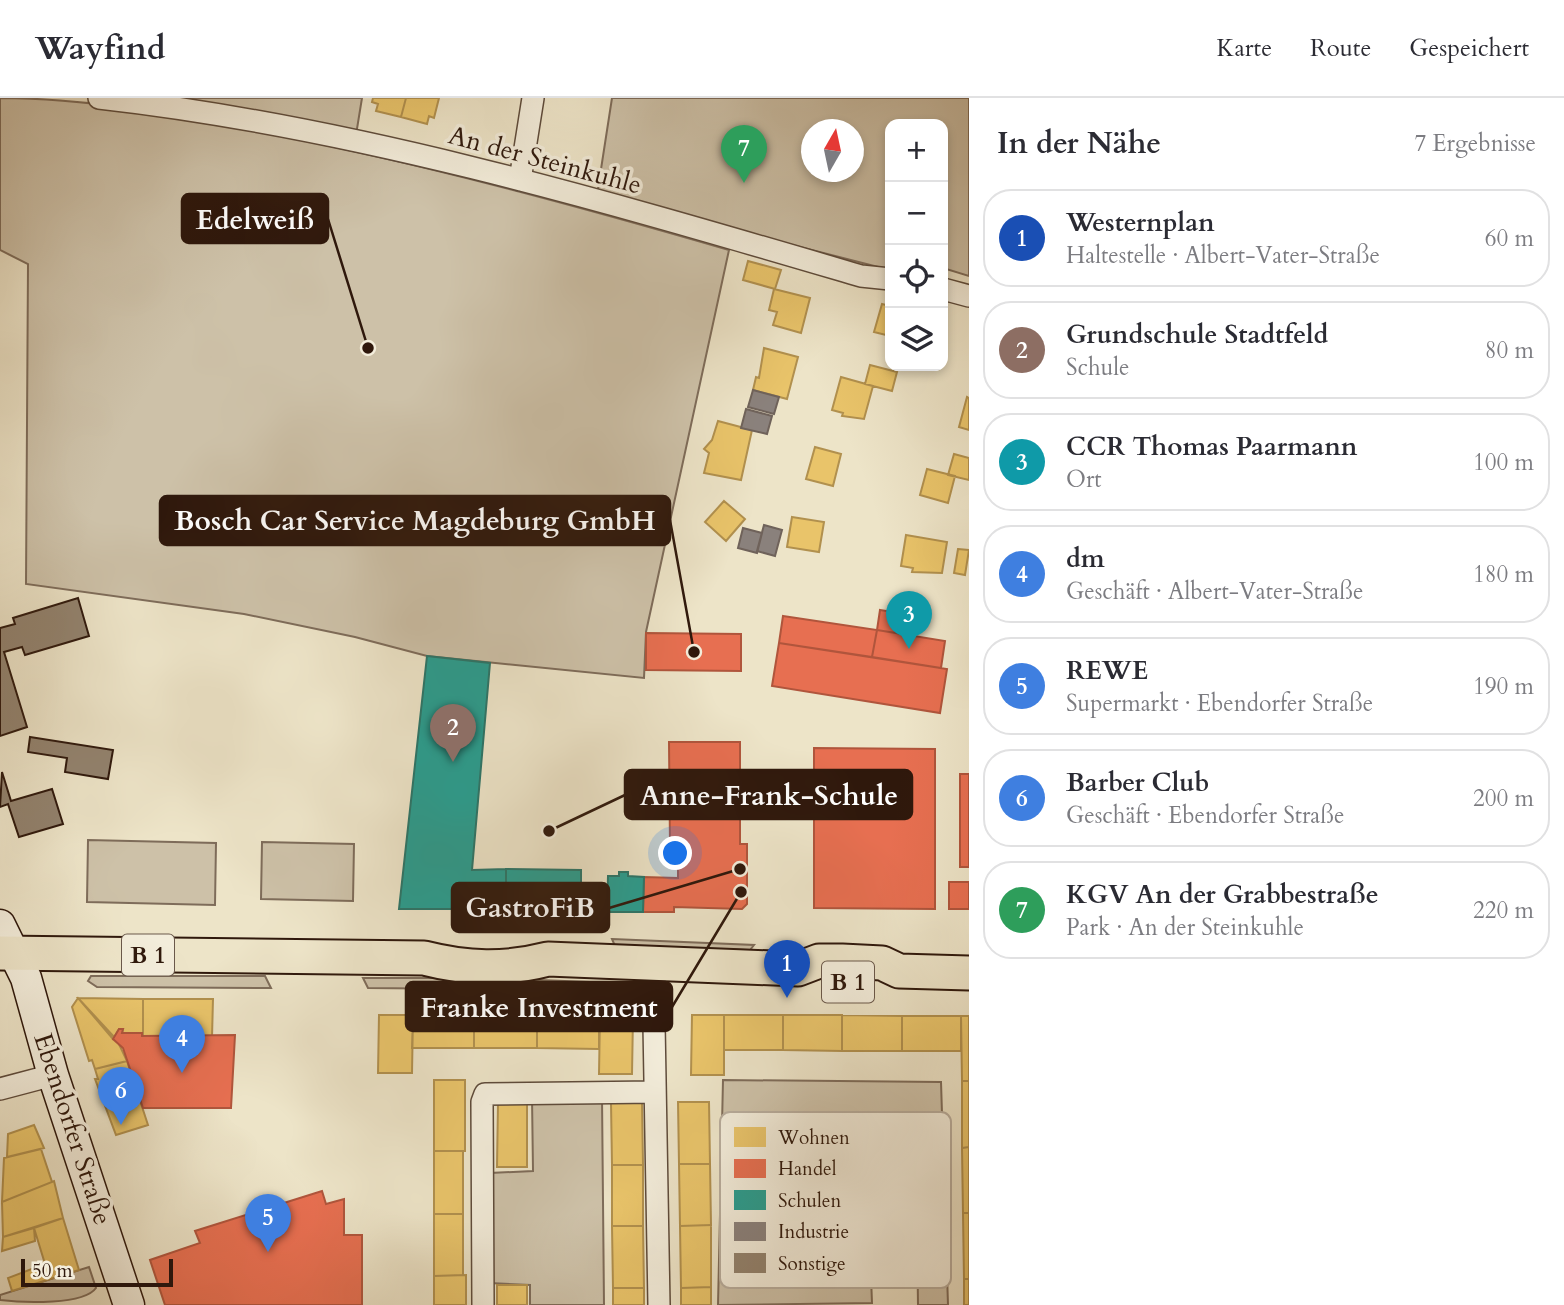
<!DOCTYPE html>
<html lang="de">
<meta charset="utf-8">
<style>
:root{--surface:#fff;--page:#f7f7f7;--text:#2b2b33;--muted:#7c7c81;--line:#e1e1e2;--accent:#0f766e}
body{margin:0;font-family:Cardo,serif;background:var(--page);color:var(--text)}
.controls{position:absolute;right:21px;top:21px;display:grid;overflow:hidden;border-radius:14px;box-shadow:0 4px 10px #0003}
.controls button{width:63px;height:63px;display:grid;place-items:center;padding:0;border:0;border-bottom:2px solid var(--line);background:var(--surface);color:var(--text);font:35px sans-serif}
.compass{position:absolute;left:801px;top:21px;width:63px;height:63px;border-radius:50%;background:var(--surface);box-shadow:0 4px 10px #0003;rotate:9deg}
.scale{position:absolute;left:21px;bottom:18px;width:152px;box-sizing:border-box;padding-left:7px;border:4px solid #2f180c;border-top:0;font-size:19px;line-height:24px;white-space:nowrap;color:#2f180c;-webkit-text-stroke:5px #f3eddb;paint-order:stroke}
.you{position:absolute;left:676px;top:756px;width:24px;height:24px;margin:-18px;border:5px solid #fff;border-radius:50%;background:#1a73e8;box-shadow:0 0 0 10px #1a73e833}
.badge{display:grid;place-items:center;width:46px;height:46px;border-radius:50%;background:var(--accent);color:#fff;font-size:23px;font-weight:700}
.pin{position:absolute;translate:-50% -58px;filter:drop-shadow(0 2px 4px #0008)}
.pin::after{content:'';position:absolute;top:37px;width:24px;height:21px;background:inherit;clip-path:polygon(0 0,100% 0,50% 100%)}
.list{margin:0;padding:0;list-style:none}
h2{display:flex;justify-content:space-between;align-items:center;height:91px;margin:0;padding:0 28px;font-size:30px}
h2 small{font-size:23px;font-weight:400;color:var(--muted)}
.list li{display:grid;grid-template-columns:46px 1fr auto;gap:21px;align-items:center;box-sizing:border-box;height:98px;margin:0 14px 14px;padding:0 14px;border:2px solid var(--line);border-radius:28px}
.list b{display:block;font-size:26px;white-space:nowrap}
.list p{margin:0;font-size:23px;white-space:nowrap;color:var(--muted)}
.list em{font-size:23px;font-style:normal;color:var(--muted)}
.icon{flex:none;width:38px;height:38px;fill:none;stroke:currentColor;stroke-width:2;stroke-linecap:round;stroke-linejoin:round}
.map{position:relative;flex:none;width:969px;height:1207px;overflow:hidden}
header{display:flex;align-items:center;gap:42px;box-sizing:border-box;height:98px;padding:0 35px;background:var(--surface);border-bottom:2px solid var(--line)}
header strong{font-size:33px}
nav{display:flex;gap:38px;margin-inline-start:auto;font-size:24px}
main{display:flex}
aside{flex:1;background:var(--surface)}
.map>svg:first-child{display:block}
</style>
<header>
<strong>Wayfind</strong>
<nav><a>Karte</a><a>Route</a><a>Gespeichert</a></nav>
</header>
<main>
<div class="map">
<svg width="969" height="1207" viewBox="0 0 969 1207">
<rect width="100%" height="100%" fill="#ede4c8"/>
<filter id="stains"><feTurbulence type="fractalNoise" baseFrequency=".00286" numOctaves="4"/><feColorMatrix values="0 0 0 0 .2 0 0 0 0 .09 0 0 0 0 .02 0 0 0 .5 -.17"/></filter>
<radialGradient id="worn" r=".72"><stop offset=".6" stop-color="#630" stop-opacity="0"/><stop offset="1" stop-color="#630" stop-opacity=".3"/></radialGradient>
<path fill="#cdc1a8" stroke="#7e6c5a" stroke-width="2" fill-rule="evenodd" d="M0,0c88,0 177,17 262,34 158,31 312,73 467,118l-83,382 -2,46 -217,-22 -72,-19 -111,-23 -218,-30 2,-320 -28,-14z
M163,0h199l-6,37z
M612,0h357v178l-26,-8v-144h-53v134l-4,11 -289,-74zM811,32h42v42h-42z
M88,742l128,3 -1,62 -128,-3z
M262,744l92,2 -1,57 -92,-2z
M612,841l142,6 -4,5 -135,-4z
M91,878h174l6,12 -174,-1 -9,-6z
M363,880h107v11l-102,-1z
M488,880l126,5 1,7 -129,-2z
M723,982l218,2 7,223h-30l-1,-78 -48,-3 3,79 -154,2z
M532,999h70l2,208h-74v-20l-41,-2 1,-110 43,-2z
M89,1169l7,21c-12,17 -72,15 -96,12v-5z"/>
<path fill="#e9c46a" stroke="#b1904e" stroke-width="2" d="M373,0h33l-5,19 -25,-6 2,-7 -6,-2z
M406,0h33l-5,20 -5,-2 -2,8 -26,-7z
M748,163l33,9 -6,19 -32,-9z
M774,191l36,9 -9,35 -28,-8 4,-13 -8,-2z
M882,206l8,2v30l-16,-4z
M764,250l34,9 -11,42 -34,-9 3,-13 3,1z
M870,267l27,7 -5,19 -27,-7z
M841,279l32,9 -9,33 -22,-3 1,-3 -11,-3z
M967,299l2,1v32l-10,-3z
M718,323l34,9 -11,50 -37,-7 5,-20 -5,-4 8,-9z
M815,349l26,7 -8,32 -27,-7z
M954,356l15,4v22l-21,-5z
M927,371l28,7 -7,27 -28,-8z
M724,403l21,18 -19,22 -21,-19z
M792,419l32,5 -5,30 -32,-5z
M906,437l41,7 -5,31 -30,-1 1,-4 -12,-2z
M958,451l11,1 -4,25 -11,-2z
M78,900l65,1v37l-1,-3h-20l1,-4h-4l-6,10z
M78,900l39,42 10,21 -32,8 -3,-9 -3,1 -17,-54z
M143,901h70l-1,38 -69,-1z
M379,917h34l-1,58h-34z
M413,917l61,1v32h-62z
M692,917h32v60h-33z
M724,917h59v35h-59z
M783,917h59v36l-59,-1z
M842,917l60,1v35h-60z
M474,918h63v32h-63z
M537,918h62v33l-62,-1z
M600,918l33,1 -1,57h-33z
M902,918h59v35h-59z
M961,918h8v65h-7z
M127,963l21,64 -32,10 -21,-56h3l-3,-10z
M434,982h31v71h-31z
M962,983h7v66l-7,1z
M678,1004h31l1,62h-31z
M498,1005l29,1v63h-30z
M611,1005h31l1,62h-31z
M34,1027l10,23 -37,9 1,-23z
M969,1049v66h-6l-1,-65z
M41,1051l11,33 -50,20 2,-44z
M434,1053h29v63h-29z
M679,1066h31l1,61 -31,1z
M612,1067h31v61h-31z
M54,1083l9,37 -60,19 -1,-35z
M963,1115h6v66h-5z
M434,1116h29v61l-29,1z
M63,1120l16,52 -67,21 -4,-13 37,-14 -11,-36z
M711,1127v62l-30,1 -1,-62z
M612,1128h31l1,62h-31z
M34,1130l1,13 -33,10 1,-14z
M466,1177v30h-32v-29z
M964,1181h5v26h-5z
M497,1187h30v20h-30z
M711,1189v18h-30v-17z
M613,1190h31v17h-31z"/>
<path fill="#e76f51" stroke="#b0553c" stroke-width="2" d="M880,512l32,5 -4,20 -31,-5z
M783,518l94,14 -5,27 -93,-14z
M877,532l68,11 -4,27 -69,-11z
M646,535l95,1v37l-95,-1z
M779,545l168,26 -7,44 -168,-27z
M669,644h71v102h7v60l-5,5 -68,-2v5h-31l1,-35 34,1v-33h-8z
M814,650l121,1v160l-121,-1z
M960,676h9v93h-9z
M949,784h20v27h-20z
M123,931l-1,4h20v3l93,-1 -4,73h-88l-20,-60 -10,-9 6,-10z
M322,1093l4,13 18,-5v36h18v70h-197l-15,-45 50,-17 -5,-12z"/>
<path fill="#2a9d8f" stroke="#2c7568" stroke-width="2" d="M427,558l63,7 -18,207 34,-1v40h-107z
M506,771l75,1v40l-75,-1z
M619,774h9v4l16,1 -1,35h-36l1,-36h11z"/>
<path fill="#8a817c" stroke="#6f625a" stroke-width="2" d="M753,292l26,7 -5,17 -26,-7z
M746,311l26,7 -5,18 -26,-6z
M764,427l18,5 -7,26 -18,-5z
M743,430l19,5 -5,20 -19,-5z"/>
<path fill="#92826e" stroke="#2f180c" stroke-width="2" d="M78,500l11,38 -64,19 -3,-8 -18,5 23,75 -27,9v-108l15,-4 -2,-6z
M30,639l83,13 -5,29 -43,-7 2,-14 -39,-6z
M2,674l9,29 41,-12 11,35 -44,13 -11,-33 -8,3z"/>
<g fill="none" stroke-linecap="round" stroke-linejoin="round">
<defs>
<path id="street" d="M99,0c259,29 513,105 762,178l29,3
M520,82l13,-82
M943,191l26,7
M654,926l5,281
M0,991l53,-14
M483,1207l-1,-203 3,-8 170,-2"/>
<path id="secondary" d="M0,827l26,53 27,97 76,230"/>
<path id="primary" d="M0,855l424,5c43,11 81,12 124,1l250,10 21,-8h23l40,2 17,8 70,2"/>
</defs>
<use href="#street" stroke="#5e4b3b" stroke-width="24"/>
<use href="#secondary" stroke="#2f180c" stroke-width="33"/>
<use href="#primary" stroke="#2f180c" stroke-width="37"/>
<use href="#street" stroke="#f3eddb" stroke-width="21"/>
<use href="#secondary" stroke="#f3eddb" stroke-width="30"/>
<use href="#primary" stroke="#ede4c8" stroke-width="33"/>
</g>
<g text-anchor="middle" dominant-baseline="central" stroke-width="7" stroke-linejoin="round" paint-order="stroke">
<g fill="#f3eddb" stroke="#6a584a" stroke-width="2">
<rect x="122" y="836.5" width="52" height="41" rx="5"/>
<rect x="822" y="863.5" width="52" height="41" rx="5"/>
</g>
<g font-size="24" font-weight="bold" fill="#2f180c">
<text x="148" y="857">B 1</text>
<text x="848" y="884">B 1</text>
</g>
<g font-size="26" fill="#2f180c" stroke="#f3eddb">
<text transform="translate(545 62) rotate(15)">An der Steinkuhle</text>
<text transform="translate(73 1031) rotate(72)">Ebendorfer Straße</text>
</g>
</g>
<rect x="720" y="1014" width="231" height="176" rx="10" fill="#f3eddb" stroke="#b8ad9d" stroke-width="2"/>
<rect x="734" y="1029" width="32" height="20" fill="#e9c46a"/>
<rect x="734" y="1061" width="32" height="19" fill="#e76f51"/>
<rect x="734" y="1092" width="32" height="20" fill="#2a9d8f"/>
<rect x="734" y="1124" width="32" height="19" fill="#8a817c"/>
<rect x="734" y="1155" width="32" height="20" fill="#92826e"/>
<g font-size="19" fill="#2f180c">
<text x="778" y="1046">Wohnen</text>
<text x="778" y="1077">Handel</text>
<text x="778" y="1109">Schulen</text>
<text x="778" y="1140">Industrie</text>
<text x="778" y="1172">Sonstige</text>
</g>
<path fill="none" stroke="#2f180c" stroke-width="2.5" d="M368 250L328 121M694 554L670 422M549 733L625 697M740 771L609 810M741 794L672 909"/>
<g fill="#2f180c" stroke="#f3eddb" stroke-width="2.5">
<circle cx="368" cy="250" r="7"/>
<circle cx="694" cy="554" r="7"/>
<circle cx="549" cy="733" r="7"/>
<circle cx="740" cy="771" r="7"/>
<circle cx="741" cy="794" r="7"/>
</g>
<g fill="#2f180c" stroke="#2f180c" stroke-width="2.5">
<rect x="182" y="96" width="146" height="49" rx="7"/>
<rect x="160" y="398" width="510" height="49" rx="7"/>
<rect x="625" y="672" width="287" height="49" rx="7"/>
<rect x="452" y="785" width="157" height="49" rx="7"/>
<rect x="406" y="884" width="266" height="49" rx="7"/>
</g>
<g font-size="28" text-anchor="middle" font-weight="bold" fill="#fff">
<text x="255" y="131">Edelweiß</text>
<text x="415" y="432">Bosch Car Service Magdeburg GmbH</text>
<text x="769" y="707">Anne-Frank-Schule</text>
<text x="530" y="819">GastroFiB</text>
<text x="539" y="919">Franke Investment</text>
</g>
<rect width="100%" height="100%" filter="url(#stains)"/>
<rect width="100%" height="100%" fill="url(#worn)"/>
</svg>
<div class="controls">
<button>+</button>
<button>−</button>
<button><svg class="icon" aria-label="locate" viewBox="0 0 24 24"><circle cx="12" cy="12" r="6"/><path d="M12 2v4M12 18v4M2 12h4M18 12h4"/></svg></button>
<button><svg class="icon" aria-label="layers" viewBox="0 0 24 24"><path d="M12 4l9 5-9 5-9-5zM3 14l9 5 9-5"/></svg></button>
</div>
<svg class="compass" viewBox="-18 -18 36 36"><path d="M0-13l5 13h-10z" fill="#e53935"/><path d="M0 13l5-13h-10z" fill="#7c7c81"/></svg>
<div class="scale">50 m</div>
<div class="you"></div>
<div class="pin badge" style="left:787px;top:900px;background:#1a4fb4">1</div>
<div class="pin badge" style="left:453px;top:664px;background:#8d6e63">2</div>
<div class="pin badge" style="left:909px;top:551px;background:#0f9aa8">3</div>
<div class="pin badge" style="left:182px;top:975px;background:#3f7fe0">4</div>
<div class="pin badge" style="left:268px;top:1154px;background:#3f7fe0">5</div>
<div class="pin badge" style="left:121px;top:1027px;background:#3f7fe0">6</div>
<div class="pin badge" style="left:744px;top:85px;background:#2e9e5b">7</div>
</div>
<aside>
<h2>In der Nähe<small>7 Ergebnisse</small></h2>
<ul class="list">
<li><span class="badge" style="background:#1a4fb4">1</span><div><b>Westernplan</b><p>Haltestelle · Albert-Vater-Straße</p></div><em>60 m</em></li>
<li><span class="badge" style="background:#8d6e63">2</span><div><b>Grundschule Stadtfeld</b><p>Schule</p></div><em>80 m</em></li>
<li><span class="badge" style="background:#0f9aa8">3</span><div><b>CCR Thomas Paarmann</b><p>Ort</p></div><em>100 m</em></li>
<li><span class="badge" style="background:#3f7fe0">4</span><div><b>dm</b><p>Geschäft · Albert-Vater-Straße</p></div><em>180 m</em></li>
<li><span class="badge" style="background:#3f7fe0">5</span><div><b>REWE</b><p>Supermarkt · Ebendorfer Straße</p></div><em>190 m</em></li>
<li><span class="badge" style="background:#3f7fe0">6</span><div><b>Barber Club</b><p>Geschäft · Ebendorfer Straße</p></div><em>200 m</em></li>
<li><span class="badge" style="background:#2e9e5b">7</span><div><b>KGV An der Grabbestraße</b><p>Park · An der Steinkuhle</p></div><em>220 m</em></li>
</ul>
</aside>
</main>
